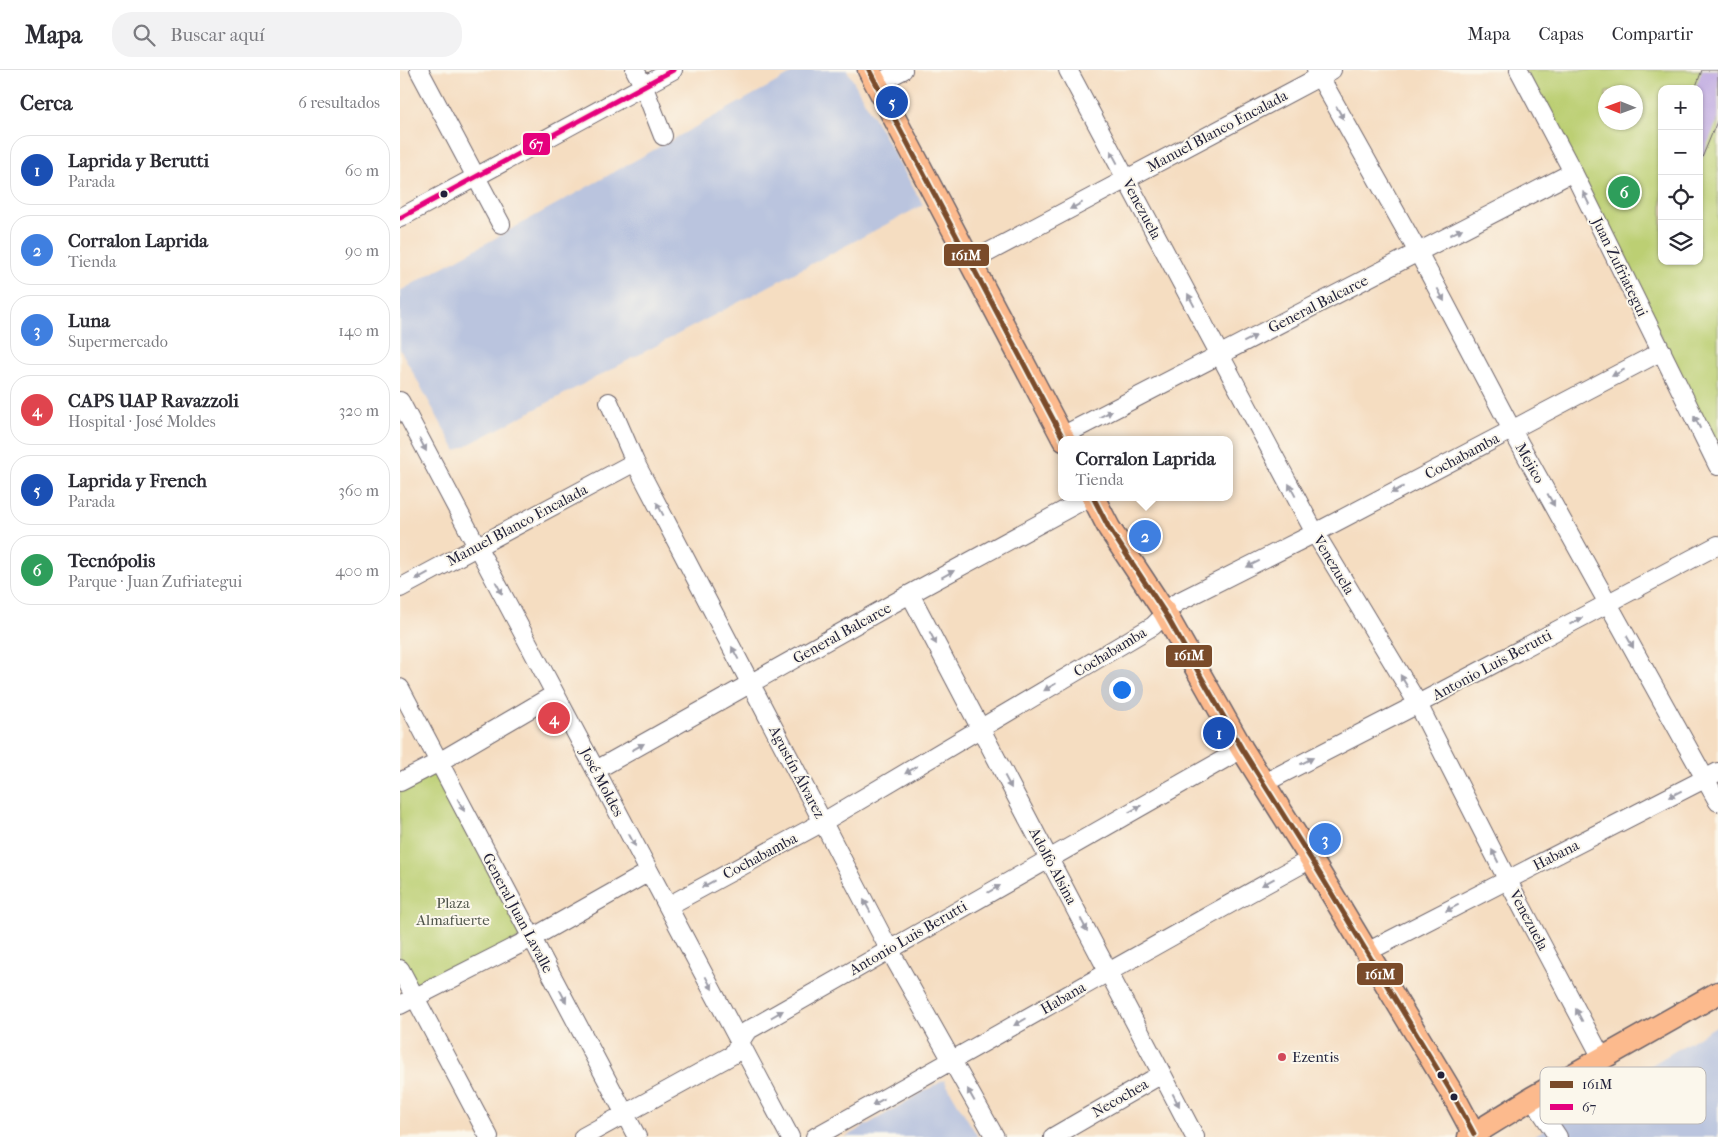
<!DOCTYPE html>
<html lang="es">
<meta charset="utf-8">
<style>
:root{--surface:#fff;--page:#f2f2f3;--text:#2b2b33;--muted:#7c7c81;--line:#e1e1e2;--accent:#db2777}
body{margin:0;font-family:"IM FELL French Canon",serif;background:var(--page);color:var(--text)}
.controls{position:absolute;right:15px;top:15px;display:grid;overflow:hidden;border-radius:10px;box-shadow:0 1px 4px #0004}
.controls button{width:45px;height:45px;display:grid;place-items:center;padding:0;border:0;border-bottom:1px solid var(--line);background:var(--surface);color:var(--text);font:25px sans-serif}
.compass{position:absolute;left:1198px;top:15px;width:45px;height:45px;border-radius:50%;background:var(--surface);box-shadow:0 1px 4px #0004;rotate:271deg}
.you{position:absolute;left:721px;top:619px;width:18px;height:18px;margin:-12px;border:4px solid #fff;border-radius:50%;background:#1a73e8;box-shadow:0 0 0 8px #1a73e833}
.badge{display:grid;place-items:center;width:32px;height:32px;border-radius:50%;background:var(--accent);color:#fff;font-size:16px;font-weight:700}
.pin{position:absolute;translate:-50% -50%;border:2px solid #fff;box-shadow:0 1px 5px #0006}
.popup{position:absolute;left:658px;top:366px;width:175px;height:65px;box-sizing:border-box;display:grid;place-content:center;border-radius:10px;background:var(--surface);filter:drop-shadow(0 1px 4px #0005);font-size:16px;white-space:nowrap;color:var(--muted)}
.popup b{font-size:19px;color:var(--text)}
.popup::after{content:'';position:absolute;left:50%;top:100%;margin-left:-10px;border:10px solid transparent;border-top-color:var(--surface)}
.list{margin:0;padding:0;list-style:none}
h2{display:flex;justify-content:space-between;align-items:center;height:65px;margin:0;padding:0 20px;font-size:21px}
h2 small{font-size:16px;font-weight:400;color:var(--muted)}
.list li{display:grid;grid-template-columns:32px 1fr auto;gap:15px;align-items:center;box-sizing:border-box;height:70px;margin:0 10px 10px;padding:0 10px;border:1px solid var(--line);border-radius:20px}
.list b{display:block;font-size:19px;white-space:nowrap}
.list p{margin:0;font-size:16px;white-space:nowrap;color:var(--muted)}
.list em{font-size:16px;font-style:normal;color:var(--muted)}
.icon{flex:none;width:28px;height:28px;fill:none;stroke:currentColor;stroke-width:2;stroke-linecap:round;stroke-linejoin:round}
.map{position:relative;flex:none;width:1318px;height:1067px;overflow:hidden}
header{display:flex;align-items:center;gap:30px;box-sizing:border-box;height:70px;padding:0 25px;background:var(--surface);border-bottom:1px solid var(--line)}
header strong{font-size:24px}
nav{display:flex;gap:28px;margin-inline-start:auto;font-size:18px}
.search{width:350px;height:45px;background:var(--page);display:flex;align-items:center;gap:12px;box-sizing:border-box;padding:0 18px;border-radius:20px;color:var(--muted);font-size:19px}
main{display:flex}
aside{flex:1;background:var(--surface)}
.map>svg:first-child{display:block}
</style>
<header>
<strong>Mapa</strong>
<div class="search"><svg class="icon" aria-label="search" viewBox="0 0 24 24"><circle cx="10" cy="10" r="6"/><path d="M15 15l6 6"/></svg>Buscar aquí</div>
<nav><a>Mapa</a><a>Capas</a><a>Compartir</a></nav>
</header>
<main>
<aside>
<h2>Cerca<small>6 resultados</small></h2>
<ul class="list">
<li><span class="badge" style="background:#1a4fb4">1</span><div><b>Laprida y Berutti</b><p>Parada</p></div><em>60 m</em></li>
<li><span class="badge" style="background:#3f7fe0">2</span><div><b>Corralon Laprida</b><p>Tienda</p></div><em>90 m</em></li>
<li><span class="badge" style="background:#3f7fe0">3</span><div><b>Luna</b><p>Supermercado</p></div><em>140 m</em></li>
<li><span class="badge" style="background:#e0444e">4</span><div><b>CAPS UAP Ravazzoli</b><p>Hospital · José Moldes</p></div><em>320 m</em></li>
<li><span class="badge" style="background:#1a4fb4">5</span><div><b>Laprida y French</b><p>Parada</p></div><em>360 m</em></li>
<li><span class="badge" style="background:#2e9e5b">6</span><div><b>Tecnópolis</b><p>Parque · Juan Zufriategui</p></div><em>400 m</em></li>
</ul>
</aside>
<div class="map">
<svg width="1318" height="1067" viewBox="0 0 1318 1067">
<rect width="100%" height="100%" fill="#fbf7ec"/>
<filter id="ink" filterUnits="userSpaceOnUse"><feTurbulence type="fractalNoise" baseFrequency=".02" numOctaves="2"/><feDisplacementMap in="SourceGraphic" scale="10" xChannelSelector="R" yChannelSelector="G"/><feConvolveMatrix kernelMatrix="1 2 1 2 8 2 1 2 1" color-interpolation-filters="sRGB"/></filter>
<filter id="wash" filterUnits="userSpaceOnUse"><feTurbulence type="fractalNoise" baseFrequency=".0096" numOctaves="4" result="noise"/><feDisplacementMap in="SourceGraphic" scale="20" xChannelSelector="R" yChannelSelector="G"/><feGaussianBlur stdDeviation="1.12" result="paint"/><feColorMatrix in="noise" values="0 0 0 0 0 0 0 0 0 0 0 0 0 0 0 0 0 1.4 0 .05"/><feComposite in="paint" operator="in"/></filter>
<g filter="url(#wash)">
<rect width="100%" height="100%" fill="#f5ddc1"/>
<path fill="#bac4de" d="M398,0h49l76,135 -467,246 -56,-102v-58z
M1318,955v112h-186z
M544,1010l34,57h-132z"/>
<path fill="#bccf73" stroke="#6f7857" fill-rule="evenodd" d="M1125,0h193v380zM1262,19h37v172h-37zM1206,22h30v30h-30z
M38,697l86,169 -108,55 -16,-31v-173z"/>
<g id="blocks">
<path fill="#b59de0" d="M1302,0h16v49l-19,46v-76h-4z
M930,757l8,14 -18,10 -9,-14z"/>
</g>
</g>
<g filter="url(#ink)">
<use href="#blocks" fill-opacity="0" stroke="#6c636a" stroke-width="1"/>
<g fill="none" stroke-linecap="round" stroke-linejoin="round">
<defs>
<path id="minor" d="M19,0l82,154
M235,0l8,15 20,51
M668,0l247,463 103,171 89,175 95,179
M916,0l102,182 94,178 206,372
M1119,0l54,102 145,294
M476,14l27,-14
M0,148l273,-148
M570,192l362,-192
M0,331l390,736
M209,332l26,60 254,487 106,188
M662,366l511,-264
M0,518l235,-126
M510,524l285,543
M0,618l237,449
M196,700l314,-176 179,-97
M0,712l39,-20 116,-68
M864,713l154,-79 300,-159
M268,836l155,-84 330,-196 23,-23 139,-70 347,-182
M967,882l351,-180
M0,899l89,168
M0,935l132,-67 117,-66
M1132,1028l26,39
M183,1067l149,-82 15,-24 495,-282
M415,1067c166,-92 330,-187 496,-278
M653,1067l109,-63"/>
<path id="major" d="M469,0l195,370
M693,427l16,31 56,85 77,136 69,110 142,236 21,39
M1069,1067l63,-39 186,-105"/>
</defs>
<use href="#minor" stroke="#6c636a" stroke-width="20"/>
<use href="#major" stroke="#6c636a" stroke-width="25"/>
<use href="#minor" stroke="#fff" stroke-width="18"/>
<use href="#major" stroke="#fcba8d" stroke-width="22"/>
<defs>
<path id="bus-1" d="M469,0l195,370
M693,427l16,31 56,85 77,136 69,110 142,236 21,39"/>
<path id="bus-2" d="M0,148l273,-148"/>
</defs>
<use href="#bus-1" stroke="#fbf7ec" stroke-width="9"/>
<use href="#bus-2" stroke="#fbf7ec" stroke-width="9"/>
<use href="#bus-1" stroke="#7a4b2a" stroke-width="5"/>
<use href="#bus-2" stroke="#e5007d" stroke-width="5"/>
</g>
<defs><path id="oneway-solid" d="M-6-.8H1V-3.2L6.5 0L1 3.2V.8H-6Z" transform="scale(1.25)"/></defs>
<g fill="#9c9ca7">
<use href="#oneway-solid" transform="translate(940 43) rotate(61)"/>
<use href="#oneway-solid" transform="translate(714 87) rotate(-118)"/>
<use href="#oneway-solid" transform="translate(1186 128) rotate(-116)"/>
<use href="#oneway-solid" transform="translate(676 136) rotate(152)"/>
<use href="#oneway-solid" transform="translate(1056 162) rotate(-27)"/>
<use href="#oneway-solid" transform="translate(1041 225) rotate(62)"/>
<use href="#oneway-solid" transform="translate(791 230) rotate(-118)"/>
<use href="#oneway-solid" transform="translate(850 269) rotate(-27)"/>
<use href="#oneway-solid" transform="translate(1218 303) rotate(152)"/>
<use href="#oneway-solid" transform="translate(706 344) rotate(-27)"/>
<use href="#oneway-solid" transform="translate(1297 352) rotate(-116)"/>
<use href="#oneway-solid" transform="translate(23 375) rotate(62)"/>
<use href="#oneway-solid" transform="translate(892 420) rotate(-118)"/>
<use href="#oneway-solid" transform="translate(997 420) rotate(152)"/>
<use href="#oneway-solid" transform="translate(1151 430) rotate(61)"/>
<use href="#oneway-solid" transform="translate(260 439) rotate(-118)"/>
<use href="#oneway-solid" transform="translate(853 494) rotate(154)"/>
<use href="#oneway-solid" transform="translate(548 504) rotate(-29)"/>
<use href="#oneway-solid" transform="translate(22 506) rotate(152)"/>
<use href="#oneway-solid" transform="translate(99 518) rotate(62)"/>
<use href="#oneway-solid" transform="translate(1176 551) rotate(-28)"/>
<use href="#oneway-solid" transform="translate(533 568) rotate(62)"/>
<use href="#oneway-solid" transform="translate(1230 572) rotate(61)"/>
<use href="#oneway-solid" transform="translate(335 583) rotate(-118)"/>
<use href="#oneway-solid" transform="translate(1004 611) rotate(-121)"/>
<use href="#oneway-solid" transform="translate(650 617) rotate(149)"/>
<use href="#oneway-solid" transform="translate(238 677) rotate(-29)"/>
<use href="#oneway-solid" transform="translate(907 691) rotate(-27)"/>
<use href="#oneway-solid" transform="translate(511 700) rotate(149)"/>
<use href="#oneway-solid" transform="translate(608 712) rotate(62)"/>
<use href="#oneway-solid" transform="translate(1275 724) rotate(153)"/>
<use href="#oneway-solid" transform="translate(61 735) rotate(62)"/>
<use href="#oneway-solid" transform="translate(735 739) rotate(-29)"/>
<use href="#oneway-solid" transform="translate(232 770) rotate(62)"/>
<use href="#oneway-solid" transform="translate(1095 786) rotate(-117)"/>
<use href="#oneway-solid" transform="translate(868 812) rotate(151)"/>
<use href="#oneway-solid" transform="translate(308 814) rotate(152)"/>
<use href="#oneway-solid" transform="translate(594 819) rotate(-30)"/>
<use href="#oneway-solid" transform="translate(467 836) rotate(-118)"/>
<use href="#oneway-solid" transform="translate(1052 838) rotate(153)"/>
<use href="#oneway-solid" transform="translate(684 855) rotate(62)"/>
<use href="#oneway-solid" transform="translate(309 913) rotate(62)"/>
<use href="#oneway-solid" transform="translate(163 926) rotate(62)"/>
<use href="#oneway-solid" transform="translate(377 944) rotate(-30)"/>
<use href="#oneway-solid" transform="translate(1179 945) rotate(-118)"/>
<use href="#oneway-solid" transform="translate(620 952) rotate(150)"/>
<use href="#oneway-solid" transform="translate(571 1025) rotate(-119)"/>
<use href="#oneway-solid" transform="translate(776 1030) rotate(62)"/>
<use href="#oneway-solid" transform="translate(478 1032) rotate(151)"/>
</g>
</g>
<g fill="#22223b" stroke="#fbf7ec" stroke-width="2">
<circle cx="44" cy="124" r="4.5"/>
<circle cx="1041" cy="1005" r="4.5"/>
<circle cx="1054" cy="1027" r="4.5"/>
</g>
<circle fill="#d1495b" stroke="#fbf7ec" stroke-width="2" cx="882" cy="987" r="5"/>
<g text-anchor="middle" dominant-baseline="central" stroke-width="4" stroke-linejoin="round" paint-order="stroke">
<g font-size="15" fill="#22223b" stroke="#fbf7ec">
<text transform="translate(817 61) rotate(-28)">Manuel Blanco Encalada</text>
<text transform="translate(742 139) rotate(62)">Venezuela</text>
<text transform="translate(1220 197) rotate(64)">Juan Zufriategui</text>
<text transform="translate(918 234) rotate(-27)">General Balcarce</text>
<text transform="translate(1062 386) rotate(-28)">Cochabamba</text>
<text transform="translate(1130 393) rotate(61)">Mejico</text>
<text transform="translate(117 455) rotate(-28)">Manuel Blanco Encalada</text>
<text transform="translate(934 495) rotate(59)">Venezuela</text>
<text transform="translate(442 563) rotate(-29)">General Balcarce</text>
<text transform="translate(710 582) rotate(-31)">Cochabamba</text>
<text transform="translate(1092 595) rotate(-28)">Antonio Luis Berutti</text>
<text transform="translate(397 702) rotate(62)">Agustín Álvarez</text>
<text transform="translate(202 712) rotate(62)">José Moldes</text>
<text transform="translate(1156 785) rotate(-27)">Habana</text>
<text transform="translate(360 786) rotate(-28)">Cochabamba</text>
<text transform="translate(653 796) rotate(62)">Adolfo Alsina</text>
<text transform="translate(118 843) rotate(62)">General Juan Lavalle</text>
<text transform="translate(1129 850) rotate(62)">Venezuela</text>
<text transform="translate(508 868) rotate(-30)">Antonio Luis Berutti</text>
<text transform="translate(663 928) rotate(-30)">Habana</text>
<text transform="translate(720 1028) rotate(-30)">Necochea</text>
</g>
<g font-size="15" fill="#50564c" stroke="#fbf7ec">
<text x="53" y="833">Plaza<tspan x="53" dy="17">Almafuerte</tspan></text>
</g>
<g font-size="15" fill="#22223b" stroke="#fbf7ec" text-anchor="start">
<text x="892" y="987">Ezentis</text>
</g>
</g>
<rect x="1140" y="997" width="166" height="57" rx="8" fill="#fbf7ec" stroke="#bab7b7" stroke-width="1"/>
<rect x="1150" y="1011" width="23" height="7" fill="#7a4b2a"/>
<rect x="1150" y="1034" width="23" height="6" fill="#e5007d"/>
<g font-size="14" fill="#22223b">
<text x="1182" y="1019">161M</text>
<text x="1182" y="1042">67</text>
</g>
<g stroke="#fbf7ec" stroke-width="2">
<rect x="122" y="62" width="29" height="24" rx="5" fill="#e5007d"/>
<rect x="543" y="173" width="47" height="24" rx="5" fill="#7a4b2a"/>
<rect x="765" y="574" width="48" height="24" rx="5" fill="#7a4b2a"/>
<rect x="956" y="892" width="48" height="24" rx="5" fill="#7a4b2a"/>
</g>
<g font-size="14" text-anchor="middle" font-weight="bold" fill="#fff">
<text x="136" y="79">67</text>
<text x="566" y="190">161M</text>
<text x="789" y="590">161M</text>
<text x="980" y="909">161M</text>
</g>
</svg>
<div class="controls">
<button>+</button>
<button>−</button>
<button><svg class="icon" aria-label="locate" viewBox="0 0 24 24"><circle cx="12" cy="12" r="6"/><path d="M12 2v4M12 18v4M2 12h4M18 12h4"/></svg></button>
<button><svg class="icon" aria-label="layers" viewBox="0 0 24 24"><path d="M12 4l9 5-9 5-9-5zM3 14l9 5 9-5"/></svg></button>
</div>
<svg class="compass" viewBox="-18 -18 36 36"><path d="M0-13l5 13h-10z" fill="#e53935"/><path d="M0 13l5-13h-10z" fill="#7c7c81"/></svg>
<div class="you"></div>
<div class="pin badge" style="left:819px;top:663px;background:#1a4fb4">1</div>
<div class="pin badge" style="left:745px;top:466px;background:#3f7fe0">2</div>
<div class="popup"><b>Corralon Laprida</b>Tienda</div>
<div class="pin badge" style="left:925px;top:769px;background:#3f7fe0">3</div>
<div class="pin badge" style="left:154px;top:648px;background:#e0444e">4</div>
<div class="pin badge" style="left:492px;top:32px;background:#1a4fb4">5</div>
<div class="pin badge" style="left:1224px;top:122px;background:#2e9e5b">6</div>
</div>
</main>
